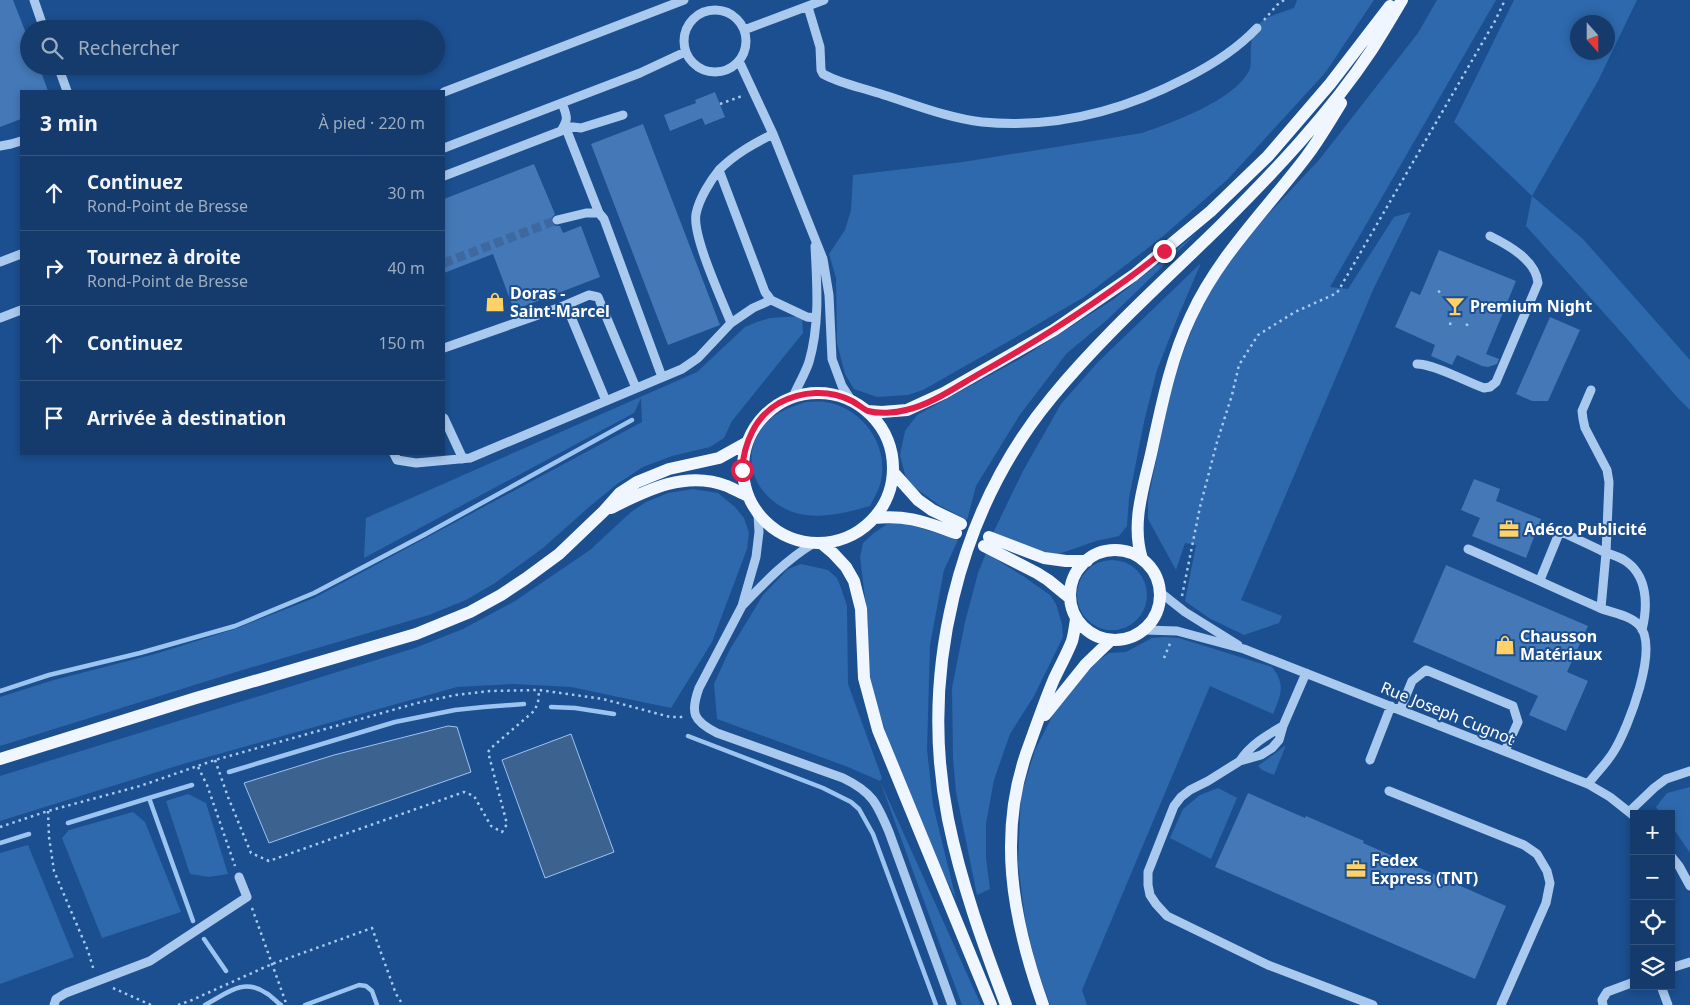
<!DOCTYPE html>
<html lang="fr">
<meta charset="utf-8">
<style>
:root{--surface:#143b6b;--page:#214673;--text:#f1f3f6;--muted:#9dadc1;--line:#33557e}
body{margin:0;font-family:"Noto Sans",sans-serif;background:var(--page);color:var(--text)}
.controls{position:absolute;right:15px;bottom:15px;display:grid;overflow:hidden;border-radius:0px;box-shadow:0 2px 8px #0003}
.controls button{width:45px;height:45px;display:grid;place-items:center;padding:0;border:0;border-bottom:1px solid var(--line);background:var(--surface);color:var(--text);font:25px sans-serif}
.compass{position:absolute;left:1570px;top:15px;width:45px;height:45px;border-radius:50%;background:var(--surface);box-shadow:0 2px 8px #0003;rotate:159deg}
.stop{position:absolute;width:15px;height:15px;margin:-11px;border:4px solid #e11d48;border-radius:50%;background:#fff}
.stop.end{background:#e11d48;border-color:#fff;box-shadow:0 1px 5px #0008}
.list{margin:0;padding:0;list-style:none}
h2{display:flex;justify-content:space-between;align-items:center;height:65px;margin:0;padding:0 20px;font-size:21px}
h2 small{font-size:16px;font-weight:400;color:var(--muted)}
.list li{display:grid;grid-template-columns:32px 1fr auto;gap:15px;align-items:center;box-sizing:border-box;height:75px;padding:0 20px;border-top:1px solid var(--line)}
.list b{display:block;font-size:19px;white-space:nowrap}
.list p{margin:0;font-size:16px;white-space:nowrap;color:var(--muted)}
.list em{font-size:16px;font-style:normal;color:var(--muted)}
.icon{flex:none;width:28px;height:28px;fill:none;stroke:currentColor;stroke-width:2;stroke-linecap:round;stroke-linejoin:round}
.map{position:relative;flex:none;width:1690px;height:1005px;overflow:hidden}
.search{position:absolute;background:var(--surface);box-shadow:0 2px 8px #0003;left:20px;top:20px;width:425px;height:55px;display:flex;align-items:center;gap:12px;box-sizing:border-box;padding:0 18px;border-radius:28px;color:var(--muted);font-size:19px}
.panel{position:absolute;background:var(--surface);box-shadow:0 2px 8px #0003;left:20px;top:90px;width:425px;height:365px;border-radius:0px}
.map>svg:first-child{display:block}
</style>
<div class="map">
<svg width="1690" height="1005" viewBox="0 0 1690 1005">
<rect width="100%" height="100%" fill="#1b4f8f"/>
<path fill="#2e69ad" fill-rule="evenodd" d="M1297,0h77l-49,73 -97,106 -67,59 -77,59 -73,43 -88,50 -15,5 -31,2 -23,-8 -9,-15 -8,-31 -1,-65 -7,-24 16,-24 6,-20 2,-35 110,-13 179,-29c31,-11 91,-32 107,-62 3,-6 1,-16 2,-23 1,-30 19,-31 43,-40z
M1437,0h59l-166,287 18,2 46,-72 17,-5 -38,78 -132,310 41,16 -3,7 -35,12 -35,-17 -24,-17 11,-56 -11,-2 -9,27 -28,-51v-19l22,-107 14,-43 17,-43 10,-19 34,-49 74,-79 99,-127z
M1514,0h123l-39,81 -66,115 51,43 107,121v50l-14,-14 -55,-64 -95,-106 6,-30 -78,-74zM1578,22h30v30h-30z
M1198,232l-91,88 -40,33 -48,63 -43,70 -9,34 -28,-15 -32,-23 -7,-27 5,-24 12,-16 103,-56 94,-60z
M1201,263l-24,56 -20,51 -13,52 -15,76 -2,28 -8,10 -23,5 -40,14 -20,-6 -43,-16 30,-62 38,-67 37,-42z
M802,316l1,17 -71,88 -8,17 -14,9 -38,9 -29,11 -26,17 -28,23 -46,41 -48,35 -29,17 -37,15 -193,57 -236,74v-49l54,-17 101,-26 80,-25 79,-31 328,-176 -1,-24 -7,15 -270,145 2,-40 331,-146 48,-45 12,-5 13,-4z
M806,402c6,0 13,-1 19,0 37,5 64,43 56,79 -2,9 -7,17 -11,25 -25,7 -55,15 -80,5 -40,-17 -53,-62 -19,-93 11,-8 22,-12 35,-16z
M693,489l25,4 17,14 9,11 5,15 -2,16 -35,93 -41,66 -100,-21 -58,-3 -56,3 -274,77 -183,57v-45l415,-128 48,-19 52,-28 75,-51 41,-38 15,-10 22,-9z
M905,523l53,17 -14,30 -14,75 -3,104 6,56 23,94 -16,-32 -50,-122 -15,-45 -9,-44 2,-33 -8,-66 3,-14 11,-10 13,-9z
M986,553l37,23 27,19 6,9 6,20 1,13 -29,59 -24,38 -16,46 -8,44v34l4,31 -13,6 -21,-103 -3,-34 -1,-70 13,-66 13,-49z
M1077 595a35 35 0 1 1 70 0a35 35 0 1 1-70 0Z
M801,564l27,6 9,8 4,10 6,18 1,78 34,94 -2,3 101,224h-19l-82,-224 -32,-14 -131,-48 -3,-35 15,-33 34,-56 25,-26z
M1164,637l15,1 93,29c14,18 9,27 1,47l-63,-28 -128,304 5,15h-37l-15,-42 -10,-44 -7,-56 3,-68 14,-45 20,-39 37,-46 17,-12 17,-1 26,-14z
M1286,745l-12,30 -12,-5 -4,-4z
M1690,787v66l-19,-28v-11h-9l-6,-7 11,-14z
M1218,788l19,10 -26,61 -41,-21 13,-29 17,-14z
M188,794l18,9 22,71 -19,3 -19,-3 -24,-73z
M133,812l12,10 36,90 -79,26 -40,-100 7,-8z
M28,845l46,112 -74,27v-131z"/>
<path fill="#3c6290" stroke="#9cc4f0" d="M448,726l9,1 14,45 -202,71 -25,-60 90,-28z
M571,734l43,118 -69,26 -43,-118z"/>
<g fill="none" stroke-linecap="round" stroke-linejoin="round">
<path stroke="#9cc4f0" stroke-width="4.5" d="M0,691l49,-16 91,-22 95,-27 79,-33 110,-58 208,-115
M551,707l24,1 39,6
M688,736l135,52 28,14 8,7 14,25 63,171
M229,772l166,-50 60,-12 29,-3 40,-3
M149,798l43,-13
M68,823l81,-25 44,123
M0,843l29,-9
M204,939l22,32
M205,1005c21,-11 38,-28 61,-12 6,3 10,9 15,12
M305,1005l54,-20 7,1 6,5 5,14"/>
</g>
<path fill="#4478b7" d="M0,0h13l16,41v25h10l9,25h-27v28l-21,8z
M715,92l10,25 -20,8 -3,-7 -32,13 -6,-16 32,-12 -1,-3z
M643,124l77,201 -52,20 -77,-201z
M534,164l21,50 -4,5 1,5 4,2h4l3,7 18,-7 19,51 -86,33 -21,-56 -49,19v-74z
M1439,250l77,31 -30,73 13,5 -2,5 -9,3 -6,-1 -25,-11 -5,10 -21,-9 4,-11 -40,-18 16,-36 9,4z
M1550,317l30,13 -32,71h-16l-16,-7z
M1474,479l26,10 -4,12 45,18 -15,39 -54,-22 8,-18 -19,-8z
M1446,565l142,61 -21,46 21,9 -22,50 -37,-16 9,-19 -125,-54z
M1248,793l57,25 1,-2 58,25 -1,2 143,63 -31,73 -260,-112z"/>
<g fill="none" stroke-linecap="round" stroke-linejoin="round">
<path stroke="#3d69a0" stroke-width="9" stroke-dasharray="9 4.5" stroke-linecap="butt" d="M444,263l113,-43"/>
<path stroke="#a9c9ee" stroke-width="2.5" stroke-dasharray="2.5 4" stroke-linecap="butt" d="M1264,20l13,-15 7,-5
M720,104l22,-8
M1438,291l5,3
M1466,324l4,3
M1450,325l1,-5
M1182,596l18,-89 17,-65 15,-47 7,-30 19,-30 37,-23 42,-19 158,-272 10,-21
M1164,658l7,-17
M215,760l13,37 23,56 18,8 195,-69 10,4 17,30 11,6 5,-8 -19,-72 3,-4 43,-37 4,-8 1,-12
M198,767l9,18 28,81
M48,811l1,26 5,34 34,80 6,20
M0,827l48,-16 92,-25 75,-26 206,-58 35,-7 34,-4 49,-1 64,9 67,18h14
M252,908l34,95
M113,988l38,17
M178,1005l14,-5 80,-36 100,-36 24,66 7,11"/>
<path stroke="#a9c9ee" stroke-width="9" d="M34,0l10,29
M808,7l12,40 1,23 2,4c18,10 41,14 61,21 32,10 64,23 98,27 72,7 141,-11 204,-44 26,-13 51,-29 71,-50
M684 41a31 31 0 1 1 62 0a31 31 0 1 1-62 0Z
M744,30l80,-30
M739,61l34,73 50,125 6,36 3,64 10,27 9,14
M58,66l9,25
M444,92l240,-92
M565,126l34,87
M565,126l16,2 42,-13
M773,134c-20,10 -38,20 -54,36l46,122 6,8 36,17 9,1
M0,146l11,-2 10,-3
M444,148l196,-75 45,-21
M719,170c-9,11 -20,29 -23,44 -4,22 26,86 35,109l22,-15 18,-8
M444,176l117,-45c8,-13 6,-14 1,-28
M557,220l29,-7h13l5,6 58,158
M0,262l21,-8
M561,307l28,-12 9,2 38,91
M0,318l21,-8
M444,348l117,-41 8,5 37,89
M1417,364c17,0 50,18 67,24l6,-1 6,-5 42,-99c-2,-23 -30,-38 -48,-47
M1591,390l-9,21 1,8 2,9 22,42 2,12 -3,71 -5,55
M793,397c5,-12 12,-23 16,-35 11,-38 8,-77 6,-116
M444,418l19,41
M394,454l3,6 19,3 54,-5 212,-89 16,-11 33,-35
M758,514l1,18 -3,25 -14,49 -43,82c-9,25 -6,33 18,45l126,45c29,14 34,25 46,54l63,173
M1468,549c44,19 88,40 132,59 12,5 30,7 39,17 21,22 -11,103 -25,126 -7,12 -18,22 -26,33
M1540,580l20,-49c14,7 28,13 42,20 7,3 15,5 22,9 24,15 24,45 18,70
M1161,593l24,19 53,33
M743,605c22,-23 43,-45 71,-62
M1145,630l32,1 67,18 344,135 22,13 24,19
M1306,673l-23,53 -4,14 -7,8 -11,7 -21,6 -32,20 -18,9 -9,7 -7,9 -26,66v13l2,10 6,9 11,12 101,49 105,40
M1400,710l12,-29 14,-11 87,36 5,16 -13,29
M1370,760l21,-54
M1240,761c10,-16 27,-26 43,-35
M1389,791l135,54 13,9 10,17 3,12 -4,20 -45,102
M1629,812l25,-24 12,-9 24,-8
M1671,856l8,10 11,20
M1671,968l19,-6
M1661,986l7,19
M54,1005l2,-6 10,-6 84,-32 97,-64 -8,-20
M1603,1005l-1,-5 5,-8 27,-10"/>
<path stroke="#f0f6ff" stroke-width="12" d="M743 468a75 75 0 1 1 150 0a75 75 0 1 1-150 0Z
M867,411l15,1 25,-2 37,-17 110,-63 80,-55 77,-64 57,-55 62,-72 60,-78
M893,472l25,28 14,10 29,14
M611,508c36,-18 75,-38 116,-22 7,3 14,7 21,10
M874,518c35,-3 50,4 82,15
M989,537l55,21 22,3h21
M821,543l12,10 13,14 8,14 7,28 3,69 14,52 113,275
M984,546l53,27 11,7 22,18
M1070 595a45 45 0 1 1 90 0a45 45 0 1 1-90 0Z
M1142,559c-11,-35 1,-70 9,-105 10,-46 19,-94 40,-138 28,-61 75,-106 115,-159 13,-17 24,-36 35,-54
M1045,715l41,-51 25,-24
M0,759l196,-61 220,-64 54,-22 31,-17 24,-16 34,-25 45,-43 16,-18 17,-11 32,-13 50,-11 27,-15
M1006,1005c-23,-61 -45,-122 -58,-186 -29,-145 9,-307 104,-422 51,-62 112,-116 169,-172 54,-54 108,-111 150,-174 11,-17 21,-34 31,-51
M1043,1005c-31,-87 -47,-174 -13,-262 8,-22 15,-43 24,-64 6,-13 13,-25 18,-38 2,-7 3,-15 4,-22"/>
</g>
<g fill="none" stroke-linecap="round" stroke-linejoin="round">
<path stroke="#e11d48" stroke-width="6" d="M742,470c2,-27 13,-53 37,-67 23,-12 50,-14 73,-2 6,3 11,8 16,10 11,3 27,2 38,-1 24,-5 50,-23 71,-35 66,-37 128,-77 187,-124"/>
</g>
<defs>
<symbol id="shop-bare" viewBox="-9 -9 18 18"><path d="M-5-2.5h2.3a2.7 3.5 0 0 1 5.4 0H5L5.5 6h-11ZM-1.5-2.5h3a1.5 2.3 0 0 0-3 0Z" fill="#ffd166" stroke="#1b4f8f" stroke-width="2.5" paint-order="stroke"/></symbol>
<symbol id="bar-bare" viewBox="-9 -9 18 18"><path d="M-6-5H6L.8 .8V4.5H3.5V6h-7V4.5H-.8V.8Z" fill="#ffd166" stroke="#1b4f8f" stroke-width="2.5" paint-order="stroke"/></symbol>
<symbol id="office-bare" viewBox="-9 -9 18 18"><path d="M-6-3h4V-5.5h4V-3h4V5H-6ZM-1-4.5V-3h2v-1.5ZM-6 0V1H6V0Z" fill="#ffd166" stroke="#1b4f8f" stroke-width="2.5" paint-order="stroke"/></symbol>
</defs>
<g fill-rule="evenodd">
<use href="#shop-bare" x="481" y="288" width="28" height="28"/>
<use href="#bar-bare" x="1441" y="292" width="28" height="28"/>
<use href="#office-bare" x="1495" y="515" width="28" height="28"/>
<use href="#shop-bare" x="1491" y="631" width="28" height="28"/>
<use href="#office-bare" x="1342" y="855" width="28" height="28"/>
</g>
<g text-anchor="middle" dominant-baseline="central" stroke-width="4" stroke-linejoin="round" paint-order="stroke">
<g font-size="16" font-weight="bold" fill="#fff" stroke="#1b4f8f" text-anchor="start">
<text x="510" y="293">Doras -<tspan x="510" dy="18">Saint-Marcel</tspan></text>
<text x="1470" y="306">Premium Night</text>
<text x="1524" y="529">Adéco Publicité</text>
<text x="1520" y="636">Chausson<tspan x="1520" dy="18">Matériaux</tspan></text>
<text x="1371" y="860">Fedex<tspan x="1371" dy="18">Express (TNT)</tspan></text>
</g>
<g font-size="16" fill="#fff" stroke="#1b4f8f">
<text transform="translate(1448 713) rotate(22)">Rue Joseph Cugnot</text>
</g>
</g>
</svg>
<div class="controls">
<button>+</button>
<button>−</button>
<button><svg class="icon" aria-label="locate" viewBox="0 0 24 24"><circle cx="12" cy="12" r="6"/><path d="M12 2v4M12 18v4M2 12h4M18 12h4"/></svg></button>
<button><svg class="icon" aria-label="layers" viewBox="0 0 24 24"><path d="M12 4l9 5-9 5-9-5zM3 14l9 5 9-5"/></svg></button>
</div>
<svg class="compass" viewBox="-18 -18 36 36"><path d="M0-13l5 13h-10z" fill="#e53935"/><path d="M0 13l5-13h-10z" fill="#9dadc1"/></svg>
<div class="stop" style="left:742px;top:470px"></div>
<div class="stop end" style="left:1164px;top:251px"></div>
<div class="search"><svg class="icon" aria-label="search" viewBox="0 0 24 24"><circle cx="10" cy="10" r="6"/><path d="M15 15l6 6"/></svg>Rechercher</div>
<section class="panel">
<h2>3 min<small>À pied · 220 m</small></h2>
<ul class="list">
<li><svg class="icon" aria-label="ahead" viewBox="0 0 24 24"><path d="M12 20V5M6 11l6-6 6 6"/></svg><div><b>Continuez</b><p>Rond-Point de Bresse</p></div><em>30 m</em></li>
<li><svg class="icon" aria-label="right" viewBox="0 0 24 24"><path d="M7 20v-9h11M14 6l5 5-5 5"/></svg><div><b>Tournez à droite</b><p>Rond-Point de Bresse</p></div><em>40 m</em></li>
<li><svg class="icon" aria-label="ahead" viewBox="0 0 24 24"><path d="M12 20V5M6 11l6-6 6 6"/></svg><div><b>Continuez</b></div><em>150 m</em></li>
<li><svg class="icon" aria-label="arrive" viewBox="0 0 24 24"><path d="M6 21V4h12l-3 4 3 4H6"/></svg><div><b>Arrivée à destination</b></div></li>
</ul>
</section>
</div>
